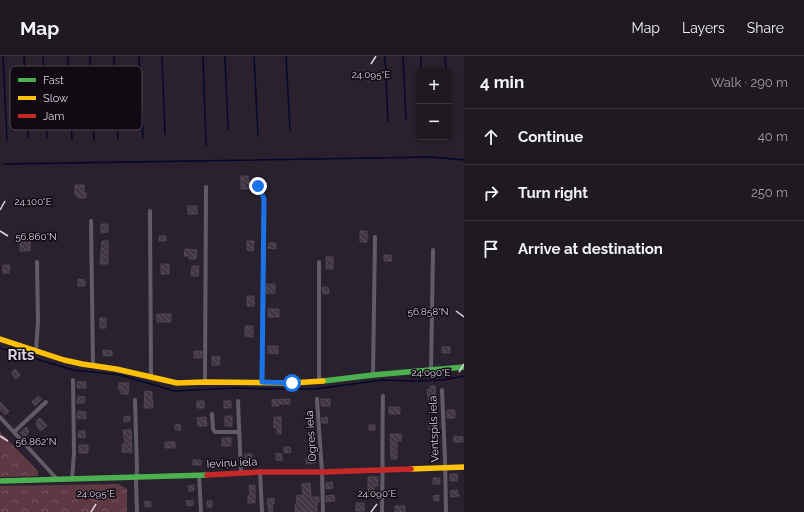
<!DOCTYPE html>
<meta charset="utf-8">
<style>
:root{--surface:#1f1922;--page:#2c262f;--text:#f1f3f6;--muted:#a1a0a5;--line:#3c3840}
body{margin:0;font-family:Raleway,sans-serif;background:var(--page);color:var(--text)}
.controls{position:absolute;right:12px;top:12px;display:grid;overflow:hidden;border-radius:6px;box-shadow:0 2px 6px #0003}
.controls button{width:36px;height:36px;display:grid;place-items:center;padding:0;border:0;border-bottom:1px solid var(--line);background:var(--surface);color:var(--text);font:20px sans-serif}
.stop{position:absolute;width:12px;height:12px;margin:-9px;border:3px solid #1a73e8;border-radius:50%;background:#fff}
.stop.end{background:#1a73e8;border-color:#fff;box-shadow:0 1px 4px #0008}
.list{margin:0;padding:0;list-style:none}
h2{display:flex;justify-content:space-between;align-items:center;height:52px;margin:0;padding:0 16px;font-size:17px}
h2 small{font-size:13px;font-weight:400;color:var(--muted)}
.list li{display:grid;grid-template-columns:26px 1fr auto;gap:12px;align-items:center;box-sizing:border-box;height:56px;padding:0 16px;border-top:1px solid var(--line)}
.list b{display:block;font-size:15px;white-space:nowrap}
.list em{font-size:13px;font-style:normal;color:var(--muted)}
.icon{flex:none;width:22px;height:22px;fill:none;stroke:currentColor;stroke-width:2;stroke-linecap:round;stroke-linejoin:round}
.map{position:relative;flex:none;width:464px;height:456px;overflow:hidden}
header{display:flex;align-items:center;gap:24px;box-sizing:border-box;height:56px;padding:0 20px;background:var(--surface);border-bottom:1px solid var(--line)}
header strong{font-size:19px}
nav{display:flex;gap:22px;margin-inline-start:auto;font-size:14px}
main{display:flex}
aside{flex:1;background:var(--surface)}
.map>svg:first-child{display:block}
</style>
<header>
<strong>Map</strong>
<nav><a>Map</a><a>Layers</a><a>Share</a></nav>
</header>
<main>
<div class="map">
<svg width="464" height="456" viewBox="0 0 464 456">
<defs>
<pattern id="forest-crowns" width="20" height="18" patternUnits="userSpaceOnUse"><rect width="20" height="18" fill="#5e3843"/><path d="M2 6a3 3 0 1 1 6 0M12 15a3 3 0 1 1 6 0" fill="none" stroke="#75545e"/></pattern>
<pattern id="building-back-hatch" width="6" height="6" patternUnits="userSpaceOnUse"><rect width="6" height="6" fill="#413642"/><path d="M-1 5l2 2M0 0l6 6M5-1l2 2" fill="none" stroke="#5c525d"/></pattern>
</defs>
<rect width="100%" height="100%" fill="#29212d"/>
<path fill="url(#forest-crowns)" d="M0,376l38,39v5l-38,1z
M118,428l9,5v23h-127v-26z"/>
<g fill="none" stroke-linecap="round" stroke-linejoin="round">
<path stroke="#04082a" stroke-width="1.5" d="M3,0l4,84
M24,0l4,82
M43,0l4,81
M68,0l4,84
M90,0l4,84
M114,0l4,83
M139,0l4,82
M162,0l3,78
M203,0l3,89
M225,0l3,73
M254,0l4,80
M286,0l4,74
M385,0l3,65
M403,0l3,63
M421,0v15
M445,0l1,15
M4,108l428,-7 32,3
M0,292l73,22 47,5 55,16 60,-3 33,1h47l68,-9 29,1 31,-1 21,-4"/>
</g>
<path fill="url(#building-back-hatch)" stroke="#504752" d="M241,120h7l1,13h-8z
M75,129h9v8h2v5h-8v-3h-3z
M188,150h9v8h-9z
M101,168h7v8l-7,1z
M360,175h7v11h-7z
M159,180h7v5h-7z
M20,184h10v11h-10z
M102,185h6v23h-8z
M247,185h7l-1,10 -6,-1z
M269,187h7v6l-8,-1z
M185,193l12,1 -1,9h-7l1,-3h-6z
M384,199h7l1,6h-8z
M326,201h7v12h-7z
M161,208h8v10h-8z
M3,209h7l-1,8h-6z
M192,210h7l-1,10h-7z
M78,223l7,1v6h-7z
M267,228h8v9h-9z
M322,231h6l1,6 -6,1z
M247,240h7v10h-7z
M268,253h11v8h-11z
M157,258h14v8h-14z
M100,262h6v10h-6z
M245,270h8v11l-8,-1z
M268,290h10v8l-10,-1z
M442,291h8v6h-8z
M103,294l9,1v5l-9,-1z
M194,295h8v7h-8z
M212,300l8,1 -1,8h-7z
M15,313l5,6 -4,4 -5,-6z
M77,326h9v6h-9z
M119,327h10l-1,11h-7v-4h-2z
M430,330h5l1,15h-7l-2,-11 3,-1z
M145,335l7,1v9h1v7h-9z
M38,340l4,3 -7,7 -3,-4z
M78,340l7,1 -1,6h-7z
M290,343v5h-11v2h-7v-6z
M321,343h9v7h-9z
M197,345h7v7h-7z
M224,345h7v7h-7z
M0,346l9,9 -4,4 -5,-6z
M389,351h11v7h-11z
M447,354h8v8h-8z
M78,355l8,1v7l-9,-1z
M130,360v5l-6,1v-5z
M225,360h7v10h-7z
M206,361l1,9h-9l-1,-8z
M274,361h7v17h-4v-6h-3z
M327,361l1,6h-6v-5z
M40,362l7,8 -6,5 -4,-4 1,-1 -2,-2 2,-1 -2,-2z
M428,366h8v6l-8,1z
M180,368l1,6h-6v-5z
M369,369h6v5h-6z
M26,371l3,4 -2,2 1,1 -4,3 -4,-4z
M123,374h8l1,23 -10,-1v-8h3z
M79,375h6v7l-7,-1z
M390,378h11v7h-4v18h-6z
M433,380h5v7h-5z
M454,380l9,1v5h-9z
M222,382h9v8h-9z
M165,386h10v6h-10z
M79,389h9v8h-9z
M284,391h6l1,5 -7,1z
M276,397l6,1v7l-6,-1z
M245,398h7l-1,7h-6z
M315,400v7l-9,1v-7z
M193,404h8v5h-8z
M450,418h8l-1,7h-7z
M368,421h10v9h-4v11h-9v-6h3z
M433,422h7v6h-7z
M332,426l1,6 -7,1v-6z
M310,427l1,14h8v5h-2v10h-22v-7h1l1,-10 6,1 -1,-12z
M194,429v6h-5l-1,-5z
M249,429h6v18h-7v-7h2z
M457,434l2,6 -8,1 -1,-6z
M334,439l1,6 -9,1v-6z
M439,439v6h-5l-1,-5z
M274,442v6h-2l1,8h-4l-2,-13z
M193,444v5l-6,1 -1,-5z
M145,445l6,1v5h-6z
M207,445h5v6h-5z
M356,447h8v8h-8z
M395,450h10v6h-10z"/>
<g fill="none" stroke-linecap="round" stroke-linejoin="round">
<path stroke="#5f5c68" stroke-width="4" d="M258,130l6,13 -2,183
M150,155l1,166
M91,165l2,144
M319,206v120
M36,295l2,-30 -1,-59
M431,314l2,-120
M373,319l2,-138
M205,326l1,-195
M442,334l3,69 1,53
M317,343l5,73 1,40
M135,344l2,69 -1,14 1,29
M238,345l3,72
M212,358l1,15 2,3h24
M0,361l57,62
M14,376l32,-30
M260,416l2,40
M199,419l2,37
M72,423l2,-26 -1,-73
M382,456c1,-39 0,-77 1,-116"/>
<path stroke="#4caf50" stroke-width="5.5" d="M323,325l50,-6 91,-8
M0,425l207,-6"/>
<path stroke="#ffc107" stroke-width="5.5" d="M0,283l64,21 18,4 34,5 61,14 28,-1 87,1 31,-2
M411,413l53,-2"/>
<path stroke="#c62828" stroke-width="5.5" d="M207,419l53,-3h62l89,-3"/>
</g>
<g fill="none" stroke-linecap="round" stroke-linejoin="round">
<path stroke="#1a73e8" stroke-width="5" d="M258,130l6,13 -2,183 30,1"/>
</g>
<path fill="none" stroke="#ddd4e3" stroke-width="1.5" d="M371,8l5,-8M0,154l5,-9M0,175l8,5M456,255l8,6M459,316l5,-8M0,380l8,5M91,456l5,-8M371,456l6,-8"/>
<g text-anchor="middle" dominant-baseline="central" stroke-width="3" stroke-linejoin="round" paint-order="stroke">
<g font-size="11" fill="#ddd4e3" stroke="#100a13">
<text transform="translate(434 373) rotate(-92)">Ventspils iela</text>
<text transform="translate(311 380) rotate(-94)">Ogres iela</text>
<text transform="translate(232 407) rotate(-3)">Ieviņu iela</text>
</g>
<g font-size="15" font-weight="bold" fill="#ddd4e3" stroke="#100a13">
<text x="21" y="299">Rīts</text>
</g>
</g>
<rect x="10" y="10" width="132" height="64" rx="6" fill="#100a13" stroke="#4e4751" stroke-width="1"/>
<rect x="18" y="22" width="18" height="4" fill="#4caf50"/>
<rect x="18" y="40" width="18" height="4" fill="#ffc107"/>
<rect x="18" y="58" width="18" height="4" fill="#c62828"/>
<g font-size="11" fill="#ddd4e3">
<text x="43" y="28">Fast</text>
<text x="43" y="46">Slow</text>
<text x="43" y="64">Jam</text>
</g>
<g font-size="10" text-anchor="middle" fill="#ddd4e3" stroke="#100a13" stroke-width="3" stroke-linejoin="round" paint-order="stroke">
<text x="371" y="22">24.095°E</text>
<text x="33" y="149">24.100°E</text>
<text x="36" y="184">56.860°N</text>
<text x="428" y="259">56.858°N</text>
<text x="431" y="320">24.090°E</text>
<text x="36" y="389">56.862°N</text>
<text x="96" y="441">24.095°E</text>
<text x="377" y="441">24.090°E</text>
</g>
</svg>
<div class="controls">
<button>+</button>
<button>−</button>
</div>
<div class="stop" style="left:292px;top:327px"></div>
<div class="stop end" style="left:258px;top:130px"></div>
</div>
<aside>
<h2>4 min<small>Walk · 290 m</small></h2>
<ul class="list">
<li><svg class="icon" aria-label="ahead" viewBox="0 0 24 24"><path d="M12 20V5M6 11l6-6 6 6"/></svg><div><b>Continue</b></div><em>40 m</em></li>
<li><svg class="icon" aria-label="right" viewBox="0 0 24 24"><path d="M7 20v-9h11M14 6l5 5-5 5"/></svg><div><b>Turn right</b></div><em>250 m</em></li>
<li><svg class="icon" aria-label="arrive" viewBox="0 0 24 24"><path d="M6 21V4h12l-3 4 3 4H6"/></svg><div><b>Arrive at destination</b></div></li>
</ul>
</aside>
</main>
